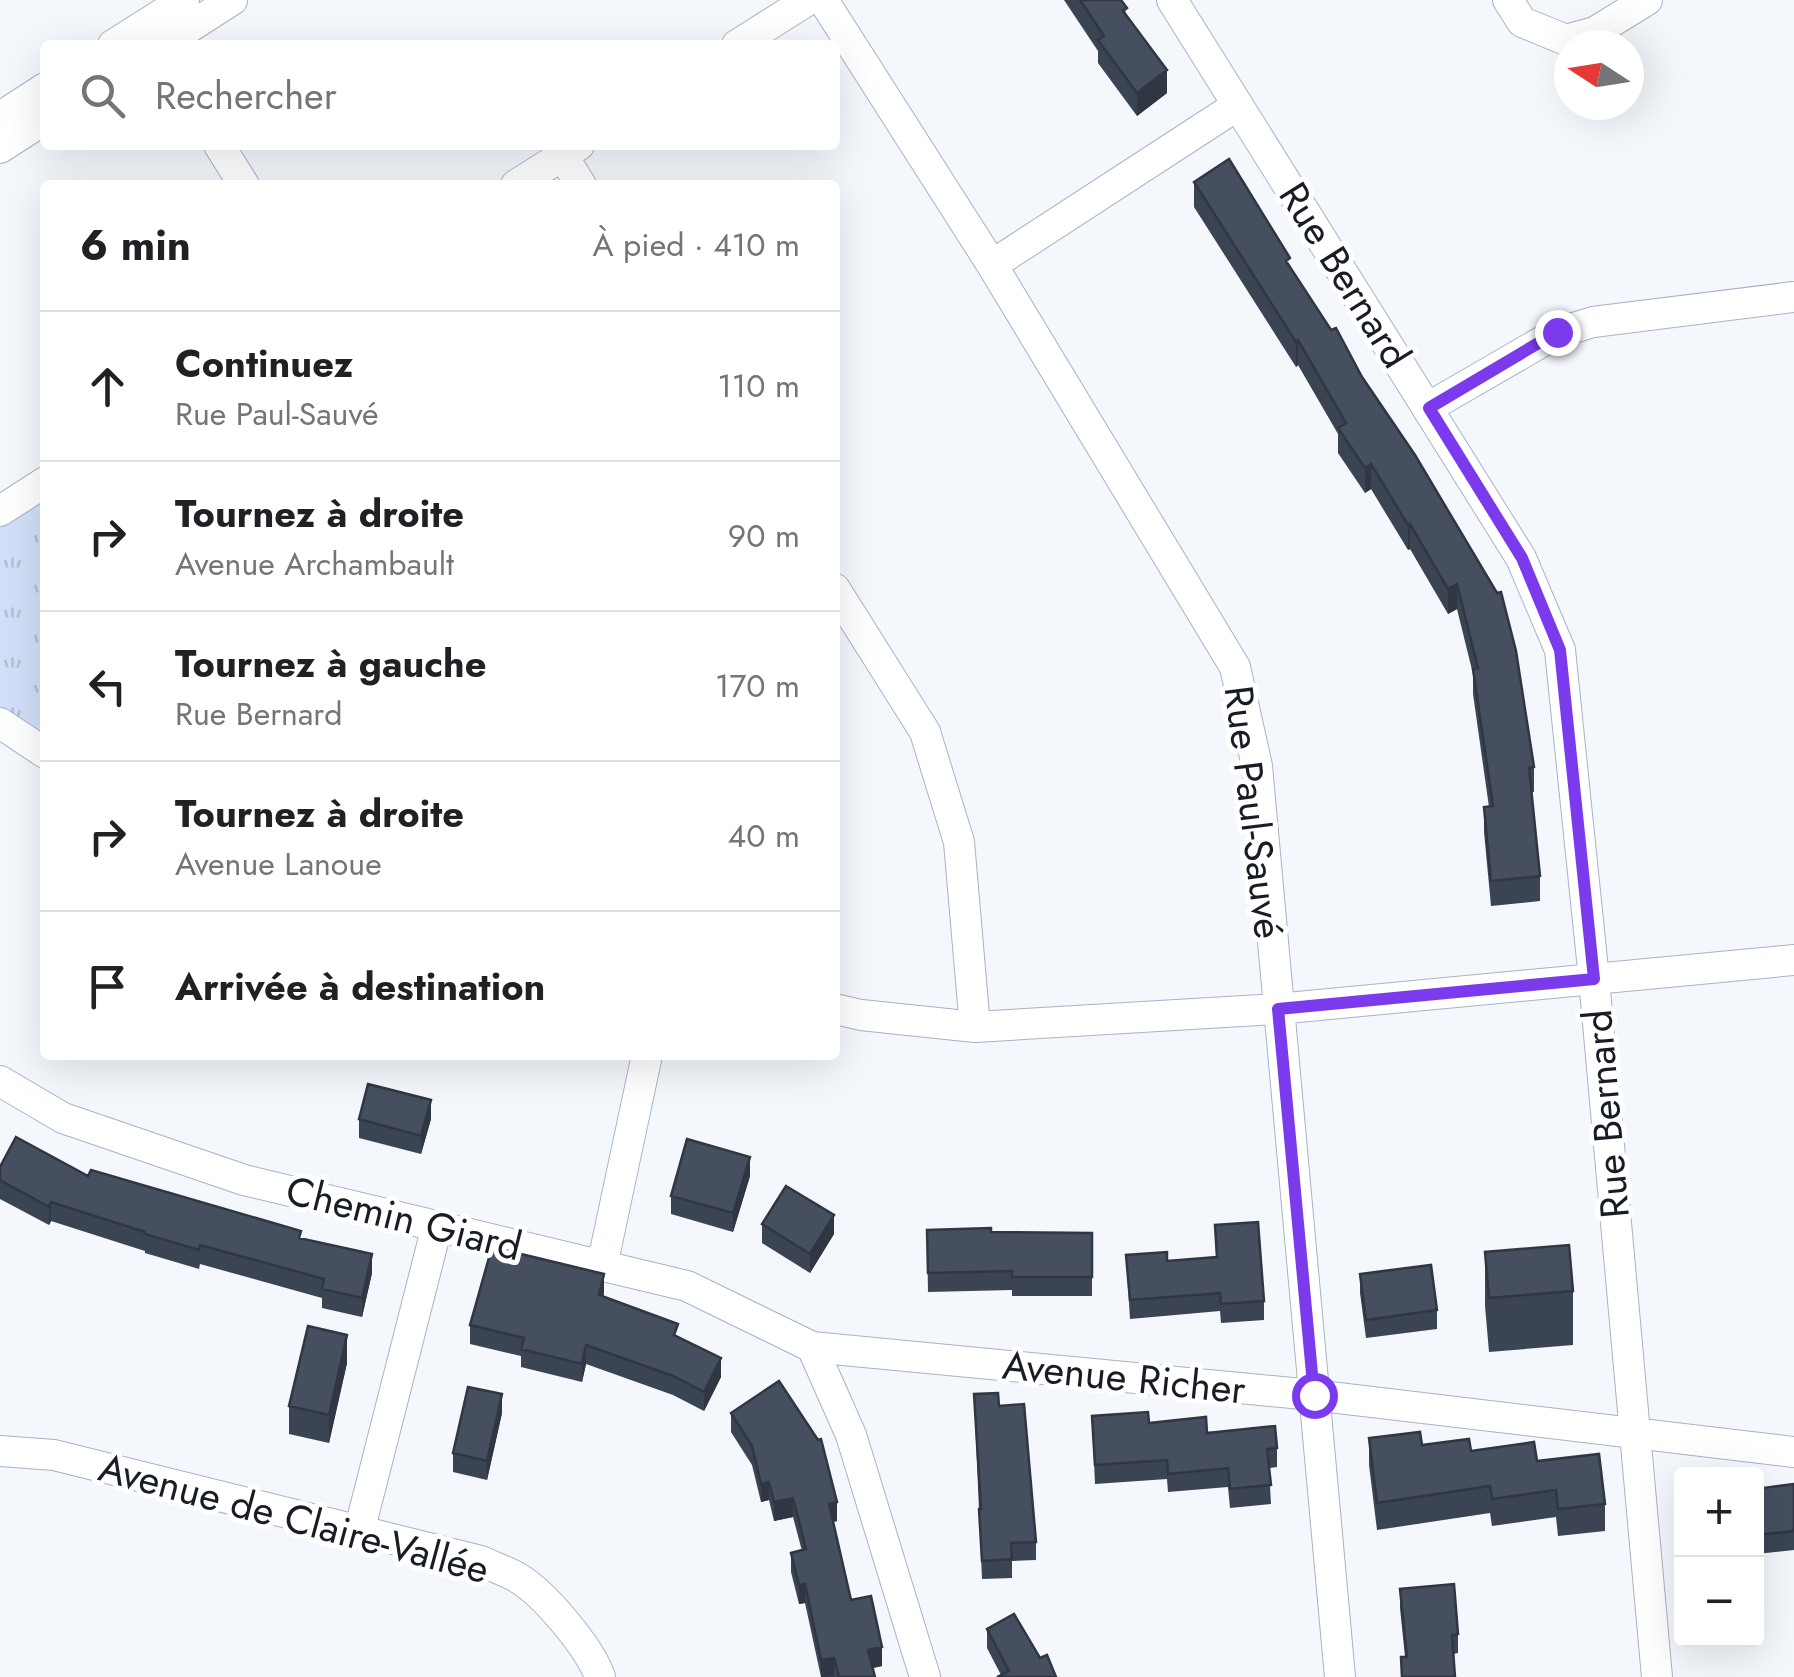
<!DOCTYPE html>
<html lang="fr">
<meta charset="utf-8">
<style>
:root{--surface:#fff;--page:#f6f6f6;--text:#202124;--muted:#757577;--line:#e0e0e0}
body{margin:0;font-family:Jost,sans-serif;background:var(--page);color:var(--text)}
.controls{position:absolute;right:30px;bottom:30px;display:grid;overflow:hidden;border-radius:10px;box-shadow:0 10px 40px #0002}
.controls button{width:90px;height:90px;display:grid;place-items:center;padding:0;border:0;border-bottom:2px solid var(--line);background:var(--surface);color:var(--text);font:50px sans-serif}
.compass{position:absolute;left:1554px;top:30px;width:90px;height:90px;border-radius:50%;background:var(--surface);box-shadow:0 10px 40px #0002;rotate:282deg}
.stop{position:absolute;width:30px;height:30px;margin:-22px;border:8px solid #7c3aed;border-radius:50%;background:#fff}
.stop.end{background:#7c3aed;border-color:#fff;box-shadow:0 2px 10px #0008}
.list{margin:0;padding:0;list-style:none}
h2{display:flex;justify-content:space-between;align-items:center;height:130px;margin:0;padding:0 40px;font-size:42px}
h2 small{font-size:32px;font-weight:400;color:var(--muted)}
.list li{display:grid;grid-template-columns:65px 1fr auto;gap:30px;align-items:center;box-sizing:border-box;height:150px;padding:0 40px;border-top:2px solid var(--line)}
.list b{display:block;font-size:38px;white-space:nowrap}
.list p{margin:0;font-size:32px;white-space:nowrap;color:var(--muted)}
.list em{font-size:32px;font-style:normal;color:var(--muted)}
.icon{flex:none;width:55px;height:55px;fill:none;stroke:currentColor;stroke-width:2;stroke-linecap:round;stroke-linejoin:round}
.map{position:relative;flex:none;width:1794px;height:1677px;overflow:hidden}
.search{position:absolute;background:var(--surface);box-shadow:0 10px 40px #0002;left:40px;top:40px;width:800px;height:110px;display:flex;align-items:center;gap:25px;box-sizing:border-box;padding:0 35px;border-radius:10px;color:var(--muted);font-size:38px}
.panel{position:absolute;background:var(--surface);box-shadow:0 10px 40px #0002;left:40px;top:180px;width:800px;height:880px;border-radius:10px}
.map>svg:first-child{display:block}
</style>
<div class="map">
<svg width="1794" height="1677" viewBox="0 0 1794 1677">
<defs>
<pattern id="park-tufts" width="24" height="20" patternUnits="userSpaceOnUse" patternTransform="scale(2.5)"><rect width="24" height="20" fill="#d2dff8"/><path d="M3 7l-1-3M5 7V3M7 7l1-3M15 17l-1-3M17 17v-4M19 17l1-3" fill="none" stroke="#b4bfd4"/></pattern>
</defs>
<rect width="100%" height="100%" fill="#f4f7fb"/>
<path fill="url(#park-tufts)" d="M45,482v271l-45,-29v-213z"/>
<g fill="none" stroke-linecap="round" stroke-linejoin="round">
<defs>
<path id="minor" d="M823,0l169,265 243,402 22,99 83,911
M1172,0l349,558 39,92 34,329 63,698
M1508,0l14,22 44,18 29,-8 52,-32
M113,45l71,-45
M162,45l70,-45
M737,45l71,-45
M0,117l45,-29
M219,145l25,40
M0,148l45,-29
M562,155l19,30
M516,185l63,-40
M992,265l246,-160
M1429,407l128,-74 36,-11 201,-25
M0,511l45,-29
M835,589l90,143 34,110 16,185
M0,723l45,30
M835,1009l26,6 114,12 302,-18 517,-49
M0,1081l63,37 181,62 443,106 125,61 501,48 481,57
M602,1266l45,-211
M812,1347l39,88 74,242
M0,1451l54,4 427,106c12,6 26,10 37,17 27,16 72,70 82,99
M359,1532l78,-306"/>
</defs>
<use href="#minor" stroke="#a7b3c7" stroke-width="32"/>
<use href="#minor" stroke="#fff" stroke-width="30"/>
</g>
<path fill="#3b4453" d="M1064,0h57l6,16 40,77 -30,23 -39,-53v-12z
M1194,182l96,85 125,188 119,312v25h-2l8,84v25l-49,5 -7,-74v-25h5l-16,-113v-20l-16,-65 -9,5 -38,-65 -2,1 -37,-61 -6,4 -27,-40v-19l-40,-69 -2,2 -102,-160z
M359,1119h72l-10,35 -62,-16z
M0,1167l88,9 213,63 71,34 -10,44 -40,-9v-10l-122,-34 -1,5 -54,-16v-2l-94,-30 -2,4 -49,-26z
M750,1176l-17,56 -62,-18v-18z
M762,1224l72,10 -24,39 -48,-30z
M1215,1225l49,76v19l-43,3 -1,-12 -90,8 -4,-64 41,6 49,-4z
M927,1230l64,2 101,1v63h-80v-6l-84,2z
M1485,1252l88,39v54l-84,7 -4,-46z
M1360,1274l77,36v19l-71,9 -6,-45z
M604,1293l-1,4 75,40 43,40 -17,34 -31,-16 -87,-31 -4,18 -61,-15v-11l-51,-12v-19z
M347,1363l-18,80 -40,-9v-28z
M974,1394l25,12 37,136v18l-24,1v17l-30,1z
M502,1413l-15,67 -34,-8v-19z
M731,1413l106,108 -4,1 18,78 31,66 -9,2 2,9h-54l-16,-74 -6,1 -8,-32v-19l11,-2 -9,-34 -19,4 -5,-21 -8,2 -9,-37 -21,-33z
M1092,1416l57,7 128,25v19l-8,1 2,36 -41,4 -2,-21 -60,5 -1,-13 -72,5z
M1369,1438l168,23 68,43v27l-47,5 -2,-19 -64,9 -2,-13 -113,17 -8,-65z
M1794,1484v66l-38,4v-65z
M1400,1589l58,45v19l-5,1 2,23h-54v-20h4l-5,-49z
M987,1629l53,29 -39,17 -14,-27z"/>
<path fill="#303743" d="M1167,70v23l-30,23v-23z
M1298,340v25l-2,2v-25z
M1371,464v25l-6,4v-25z
M1410,524v25l-2,1v-25z
M1457,584v25l-9,5v-25z
M431,1100v19l-10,35v-18z
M750,1157v19l-17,56v-19z
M51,1202v19l-2,4v-18z
M834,1215v19l-24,39v-19z
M372,1254v19l-10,44v-19z
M604,1274v19l-5,21v-19z
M347,1335v28l-18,80v-28z
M586,1345v19l-4,18v-18z
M721,1358v19l-17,34v-19z
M502,1394v19l-15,67v-19z
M769,1482v18l-8,2v-18z
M793,1498v19l-19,4v-19z
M837,1502v19l-8,2v-19z
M805,1584v19l-6,1v-19z
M882,1647v19l-14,3v-19z
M834,1658v18l-13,1v-17z"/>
<path fill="#454f60" stroke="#303743" stroke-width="2.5" d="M1080,0h41l6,8 -4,3 44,59 -30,23 -39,-53 6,-4z
M1229,159l61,99 -4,3 45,69 5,-2 26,49 53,78 82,138 4,-1 15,59 18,116 -5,1 11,108 -49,5 -7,-74 9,-1 -20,-137 5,-1 -21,-84 -9,5 -38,-65 -2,1 -37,-61 -6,4 -27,-40 8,-5 -48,-83 -2,2 -102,-160z
M368,1084l63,16 -10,36 -62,-17z
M16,1137l72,39 3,-6 210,61 -2,7 73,16 -10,44 -40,-9 2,-10 -124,-34 -1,5 -54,-16v-2l-94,-30 -2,5 -49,-27v-13z
M687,1139l63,18 -17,56 -62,-17z
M786,1186l48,29 -24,39 -48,-30z
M1258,1222l6,79 -43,3 -1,-11 -90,7 -4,-45 41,-3v9l50,-4 -2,-32z
M991,1228v4l101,1v44h-80v-6l-84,2 -1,-43z
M1569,1245l4,46 -84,7 -4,-46z
M492,1247l112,27 -5,21 79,29 -4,11 47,23 -17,34 -31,-16 -87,-31 -4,19 -61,-15 3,-11 -54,-13z
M1431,1265l6,45 -71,10 -6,-46z
M308,1326l39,9 -18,80 -40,-9z
M779,1381l39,59 3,-1 16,63 -8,2 22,96 20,-4 11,51 -14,3 7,27h-36l-5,-19 -13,2 -16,-76 -6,1 -8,-32 15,-4 -13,-51 -19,4 -5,-20 -8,2 -9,-38 -21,-33z
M468,1387l34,7 -15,67 -34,-8z
M998,1393l1,13 25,-2 12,138 -25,1 1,16 -30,2 -3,-52h2l-7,-115z
M1148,1412l1,11 57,-6 1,16 68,-7 2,22 -10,1 4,36 -41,4 -2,-21 -60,6 -1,-14 -72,5 -3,-49z
M1420,1432l2,13 47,-6 2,12 63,-9 3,19 62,-7 6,50 -47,5 -2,-19 -64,9 -2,-13 -113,17 -8,-65z
M1794,1484v47l-38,4v-46z
M1454,1584l4,50 -6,1 3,42h-53l-1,-20h6l-7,-68z
M1014,1614l26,44 7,-3 9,22h-59l12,-6 -22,-42z"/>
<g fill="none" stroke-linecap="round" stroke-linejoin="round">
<path stroke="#7c3aed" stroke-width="12" d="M1314,1395l-36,-386 316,-30 -34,-329 -38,-92 -93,-150 128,-76"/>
</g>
<g text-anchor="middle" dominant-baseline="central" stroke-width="10" stroke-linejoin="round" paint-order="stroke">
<g font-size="40" fill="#181c24" stroke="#fff">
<text transform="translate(1345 275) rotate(58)">Rue Bernard</text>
<text transform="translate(1254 812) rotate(83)">Rue Paul-Sauvé</text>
<text transform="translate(1606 1114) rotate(-95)">Rue Bernard</text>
<text transform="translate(404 1218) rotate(14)">Chemin Giard</text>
<text transform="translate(1124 1377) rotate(6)">Avenue Richer</text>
<text transform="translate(294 1518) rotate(15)">Avenue de Claire-Vallée</text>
</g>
</g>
</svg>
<div class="controls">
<button>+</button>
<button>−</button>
</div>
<svg class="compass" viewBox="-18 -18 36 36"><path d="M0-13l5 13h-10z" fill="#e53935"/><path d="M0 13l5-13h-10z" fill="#757577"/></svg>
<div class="stop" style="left:1314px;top:1395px"></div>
<div class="stop end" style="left:1557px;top:332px"></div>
<div class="search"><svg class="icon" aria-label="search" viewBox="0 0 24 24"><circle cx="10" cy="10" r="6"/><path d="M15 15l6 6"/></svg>Rechercher</div>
<section class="panel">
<h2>6 min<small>À pied · 410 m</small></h2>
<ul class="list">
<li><svg class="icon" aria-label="ahead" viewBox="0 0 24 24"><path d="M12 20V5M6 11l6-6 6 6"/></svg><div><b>Continuez</b><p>Rue Paul-Sauvé</p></div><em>110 m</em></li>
<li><svg class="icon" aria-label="right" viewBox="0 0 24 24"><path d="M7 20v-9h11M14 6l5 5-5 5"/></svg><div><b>Tournez à droite</b><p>Avenue Archambault</p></div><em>90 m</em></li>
<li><svg class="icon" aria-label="left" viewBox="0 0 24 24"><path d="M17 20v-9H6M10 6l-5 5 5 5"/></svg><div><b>Tournez à gauche</b><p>Rue Bernard</p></div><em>170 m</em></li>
<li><svg class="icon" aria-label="right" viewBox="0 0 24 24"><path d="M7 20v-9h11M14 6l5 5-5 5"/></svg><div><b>Tournez à droite</b><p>Avenue Lanoue</p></div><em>40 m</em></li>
<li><svg class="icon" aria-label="arrive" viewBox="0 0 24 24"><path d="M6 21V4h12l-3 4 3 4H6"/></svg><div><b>Arrivée à destination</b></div></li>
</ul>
</section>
</div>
